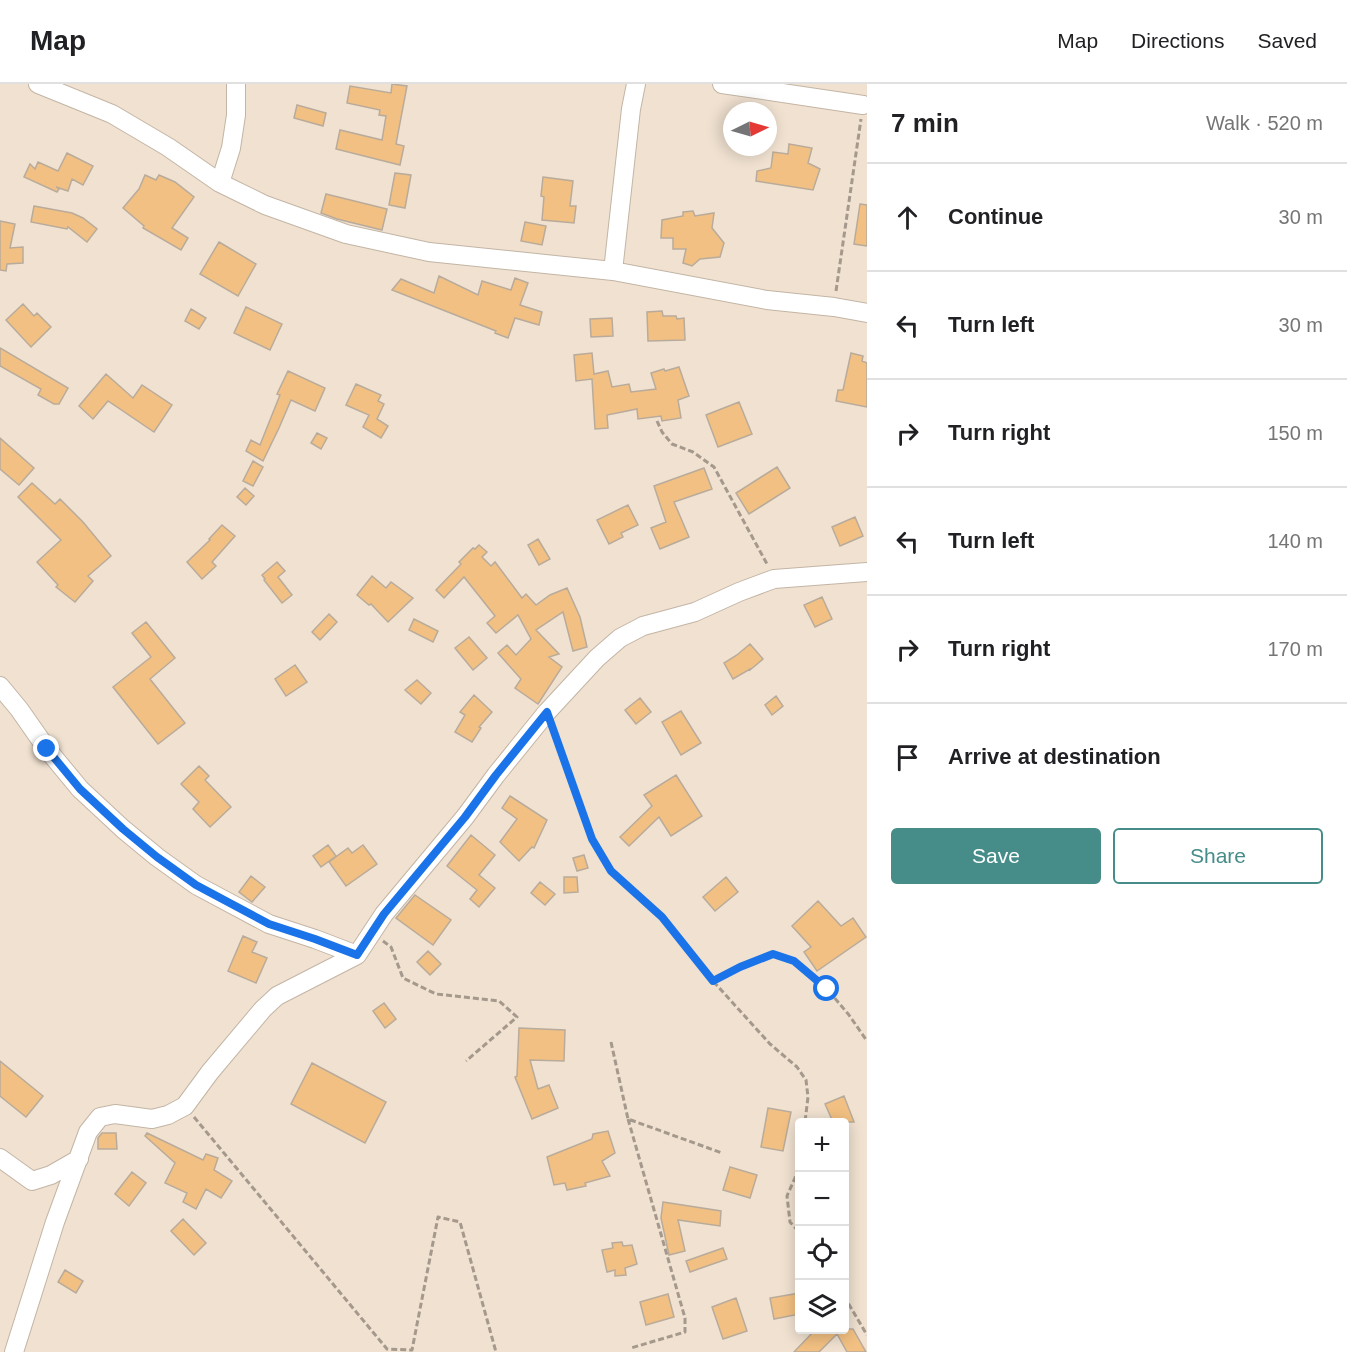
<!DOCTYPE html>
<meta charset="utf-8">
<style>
:root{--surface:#fff;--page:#f6f6f6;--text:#202124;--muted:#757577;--line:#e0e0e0;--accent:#468d8a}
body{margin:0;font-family:Helvetica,sans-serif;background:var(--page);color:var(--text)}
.controls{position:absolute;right:18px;bottom:18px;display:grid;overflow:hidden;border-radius:6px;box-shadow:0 3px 15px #0003}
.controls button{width:54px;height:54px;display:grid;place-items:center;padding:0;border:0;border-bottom:2px solid var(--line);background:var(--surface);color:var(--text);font:30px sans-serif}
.compass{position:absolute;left:723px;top:18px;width:54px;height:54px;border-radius:50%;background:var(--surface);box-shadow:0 3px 15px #0003;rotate:85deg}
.stop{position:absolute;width:18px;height:18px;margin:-14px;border:4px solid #1a73e8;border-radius:50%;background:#fff}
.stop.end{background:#1a73e8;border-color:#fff;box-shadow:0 2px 6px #0008}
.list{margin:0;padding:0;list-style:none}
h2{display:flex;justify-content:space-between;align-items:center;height:78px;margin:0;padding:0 24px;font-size:26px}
h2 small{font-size:20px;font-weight:400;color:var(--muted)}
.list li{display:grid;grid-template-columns:39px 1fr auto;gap:18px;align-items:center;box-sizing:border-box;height:108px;padding:0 24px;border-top:2px solid var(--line)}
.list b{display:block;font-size:22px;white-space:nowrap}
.list em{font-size:20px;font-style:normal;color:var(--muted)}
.actions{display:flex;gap:12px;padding:18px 24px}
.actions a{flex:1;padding:14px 0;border:2px solid var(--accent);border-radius:6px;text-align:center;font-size:21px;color:var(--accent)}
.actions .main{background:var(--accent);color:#fff}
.icon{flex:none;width:33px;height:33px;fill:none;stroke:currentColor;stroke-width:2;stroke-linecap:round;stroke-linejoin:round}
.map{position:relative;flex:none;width:867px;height:1268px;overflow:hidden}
header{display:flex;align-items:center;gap:36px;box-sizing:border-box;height:84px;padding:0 30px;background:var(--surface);border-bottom:2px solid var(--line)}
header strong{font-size:28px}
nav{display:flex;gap:33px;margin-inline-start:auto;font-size:21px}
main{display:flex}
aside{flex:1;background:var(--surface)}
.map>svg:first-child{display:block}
</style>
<header>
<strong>Map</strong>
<nav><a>Map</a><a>Directions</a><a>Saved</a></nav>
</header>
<main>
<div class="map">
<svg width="867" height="1268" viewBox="0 0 867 1268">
<rect width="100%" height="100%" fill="#f0e1d0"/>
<path fill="#f2c082" stroke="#b9ab9b" stroke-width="1.5" d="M392,0l15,2 -11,58 8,2 -4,19 -64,-16 4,-19 42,10 4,-24 -7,-1 1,-5 -33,-7 3,-17 41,7z
M297,21l29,8 -3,13 -29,-8z
M789,60l23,4 -4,15 12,6 -7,21 -57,-9 1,-10 14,-3 2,-16 15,2z
M67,69l26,13 -10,19 -11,-6 -4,12 -12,-4 3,2 -2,3 -33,-15 6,-13 5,5 3,-7 20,9z
M395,89l16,2 -6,33 -16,-3z
M145,91l11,5 3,-5 16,7 19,15 -22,31 16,10 -7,12 -38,-22 1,-2 -21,-18 16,-19z
M543,93l30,4 -3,25h6l-2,17 -32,-3 2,-23 -3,-1z
M326,110l61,15 -5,21 -45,-11 -16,-6z
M860,120l7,1v41l-13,-2z
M34,122l38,7 11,5 14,11 -10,13 -19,-15 -1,2 -36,-7z
M693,127l2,5 19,-3 -2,15 12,15 -4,14 -20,2 -8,7 -9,-3 3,-14h-13v-11h-12l1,-18 21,-4v-4z
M0,137l15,3 -5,24 13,-1v16l-16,1 -1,7 -6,-1z
M525,138l21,4 -4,19 -21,-4z
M219,158l37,22 -18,32 -38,-22z
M439,192l39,19 4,-14 29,9 4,-12 13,5 -8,22 22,7 -3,13 -24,-7 -7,20 -13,-5 1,-2 -104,-41 9,-11 33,14z
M23,220l11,12 3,-3 14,14 -20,20 -25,-27z
M246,223l36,17 -12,26 -36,-17z
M191,225l15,9 -7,11 -14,-8z
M662,227l1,5h13l1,3 7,-1 1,22 -37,1 -1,-29z
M612,234l1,18 -22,1 -1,-18z
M0,264l68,40 -9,16h-5l-16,-9 3,-6 -41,-23z
M592,269l2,21 14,-3 4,16 17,-3 2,8 25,-3 -5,-16 13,-4 1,2 14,-4 10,29 -11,4 3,18 -19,3 -1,-5 -23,3 -1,-10 -30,6 1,13 -13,1 -3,-50 -16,2 -2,-26z
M851,269l12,3 -1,5 5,2v44l-31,-6 2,-11h5z
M288,287l37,17 -10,23 -24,-11 -12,28 -16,33 -17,-10 5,-11 9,5 20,-50 -3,-1z
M106,290l27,24 9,-13 30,20 -18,27 -46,-31 -15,18 -14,-13z
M356,300l25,11 -3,6 6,3 -7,15 11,7 -7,12 -18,-11 6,-12 -23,-10z
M739,318l13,32 -34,13 -12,-32z
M317,349l10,5 -6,11 -10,-6z
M0,354l34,30 -15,17 -19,-16z
M253,377l10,6 -10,19 -10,-5z
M777,383l13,21 -41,26 -13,-21z
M704,384l8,21 -38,13 15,35 -29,12 -9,-21 15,-6 -12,-36z
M32,399l23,21 5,-5 23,23 28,34 -23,20 5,5 -18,21 -19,-15 2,-2 -21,-23 24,-22 -43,-43z
M245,404l9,8 -8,9 -9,-8z
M628,421l10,20 -17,8 2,4 -14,7 -12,-24z
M855,433l8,19 -23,10 -8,-19z
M222,441l13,11 -23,26 4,4 -14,13 -15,-17 23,-22 -1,-1z
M538,455l12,20 -11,6 -11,-20z
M479,461l8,7 -5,5 9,9 4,-4 27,36 4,-4 10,11 14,-10 17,-7 13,29 7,30 -14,4 -10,-39 -27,18 23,24 -10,3 13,10 -24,37 -23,-16 6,-9 -23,-26 9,-8 9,10 15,-16 -13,-24 -22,18 -9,-10 8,-7 -31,-39 -20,21 -8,-8 25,-26 -2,-2 14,-14 2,1z
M277,478l8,9 -7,6 14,18 -10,8 -18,-23 1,-1 -3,-4z
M372,492l14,12 5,-6 22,16 -25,24 -17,-18 -2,1 -12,-10z
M822,513l10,22 -17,8 -11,-22z
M329,530l8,8 -17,18 -8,-8z
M414,535l24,12 -5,11 -24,-12z
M146,538l29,36 -25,21 35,44 -27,21 -45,-57 38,-30 -19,-24z
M469,553l18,21 -14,12 -18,-22z
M750,560l13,15 -13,11v-1l-17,10 -9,-16 13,-8z
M295,581l12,17 -21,14 -11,-17z
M417,596l14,13 -10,11 -16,-14z
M474,611l18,17 -13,15 2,1 -9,14 -17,-10 10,-17 -5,-3z
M776,612l7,10 -11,9 -7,-10z
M640,614l11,14 -15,12 -11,-14z
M681,627l20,32 -20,12 -19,-33z
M199,682l10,10 -4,4 26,27 -21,20 -17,-18 6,-7 -18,-18z
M676,691l26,41 -31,20 -12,-19 -30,29 -9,-9 32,-31 -8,-11z
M510,712l37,24 -13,28 -2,-1 -13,14 -19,-19 17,-23 -15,-11z
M471,751l24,20 -16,20 16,13 -16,19 -9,-8 7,-9 -30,-24z
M328,761l8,11 -15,11 -8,-11z
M363,761l14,19 -31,22 -17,-24 19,-14 4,5z
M584,771l4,13 -11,3 -4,-13z
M251,792l14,11 -13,15 -13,-10z
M564,793h13l1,15 -14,1z
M726,793l12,15 -23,19 -12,-14z
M540,798l15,12 -10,11 -14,-12z
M415,811l36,25 -18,25 -37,-27z
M818,817l23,25 12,-8 13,19 -49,34 -13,-19 7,-5 -19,-21z
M243,852l14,6 -5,10 15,6 -11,25 -28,-12z
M428,867l13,13 -11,11 -13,-13z
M384,919l12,16 -11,9 -12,-17z
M519,944l46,2 -1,31 -34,-1 8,29 11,-4 9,23 -26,11 -17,-42 2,-1z
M0,977l43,35 -17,21 -26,-21z
M312,979l74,39 -21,41 -74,-39z
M844,1012l10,26h-21l-8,-18z
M768,1024l23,4 -8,39 -22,-4z
M608,1047l7,22 -13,8 8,15 -25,7 1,3 -19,4 -2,-7 -11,2 -7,-28 45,-18 1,-5z
M102,1049h14l1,16h-19v-11z
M147,1049l56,27 3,-6 12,4 -4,12 18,11 -11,17 -15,-9 -10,20 -13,-7 4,-9 -22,-10 10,-20 -30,-27z
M730,1083l27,8 -7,23 -27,-8z
M132,1088l14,11 -17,23 -14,-12z
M663,1118l58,9 -1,15 -42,-6 7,31 -16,4 -8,-37z
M183,1135l23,24 -12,12 -23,-24z
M622,1158l1,4 9,-1 5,19 -12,4 1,7 -11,1v-6l-8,2 -5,-22 11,-2 -1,-5z
M723,1164l4,11 -37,13 -4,-11z
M65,1186l18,11 -7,12 -18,-11z
M800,1209v21l-26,5 -4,-21z
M668,1210l6,23 -28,8 -6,-23z
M736,1214l11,33 -24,8 -11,-32z
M816,1245h37l13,23h-19l-10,-18 -18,18h-25z"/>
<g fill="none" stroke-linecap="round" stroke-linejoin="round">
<defs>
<path id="minor" d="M38,0l74,30 56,33 52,36 45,22 81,29 83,18 184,19 154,29 67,7 33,6
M722,0l141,21
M220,99l11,-35 5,-33v-31
M613,187l18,-162 5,-25
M0,602l19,23 28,40 33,40 43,40 34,28 39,28 73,39 46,15 42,16 27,-41 81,-97 31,-42 51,-63 50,-54 23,-20 23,-12 52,-14 44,-20 35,-13 93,-7
M0,1074l32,23 19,-6 28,-16
M14,1268l41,-130 33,-90 12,-15 15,-3 37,5 16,-4 17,-9 25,-34 53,-63 14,-13 80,-41"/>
</defs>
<use href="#minor" stroke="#c3b5a5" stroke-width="20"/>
<path stroke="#a4998c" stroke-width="3" stroke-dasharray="6 3" stroke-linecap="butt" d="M836,207l25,-172
M657,337l5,11 10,12 21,8 21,15 53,97
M553,644l39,111 19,32 51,46 51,64 57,63 27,23 9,13 2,17 -3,25
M383,857l8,6 12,31 33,16 63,7 18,16 -51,44
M713,897l27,-14 33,-14 21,8 33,28 22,26 18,26
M611,958l17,77 94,34
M194,1033l193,232 25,1 26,-133 22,5 36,130
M628,1035l57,199v14l-54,16
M800,1075l-5,19 -8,18 3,26 10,11
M844,1212l23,39"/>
<use href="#minor" stroke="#fff" stroke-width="18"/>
</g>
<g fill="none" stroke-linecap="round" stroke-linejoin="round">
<path stroke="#1a73e8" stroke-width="8" d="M47,665l33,40 43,40 34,28 39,28 73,39 46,15 42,16 27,-41 81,-97 31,-42 51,-63 45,127 19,32 51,46 51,64 27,-14 33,-13 21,7 33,28"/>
</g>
</svg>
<div class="controls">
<button>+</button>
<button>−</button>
<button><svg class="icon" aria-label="locate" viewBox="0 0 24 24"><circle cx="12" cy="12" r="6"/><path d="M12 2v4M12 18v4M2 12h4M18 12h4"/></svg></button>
<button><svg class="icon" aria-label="layers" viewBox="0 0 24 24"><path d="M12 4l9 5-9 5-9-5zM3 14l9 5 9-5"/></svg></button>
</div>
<svg class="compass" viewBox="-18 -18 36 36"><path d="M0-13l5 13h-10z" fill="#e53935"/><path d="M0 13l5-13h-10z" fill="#757577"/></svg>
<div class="stop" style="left:827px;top:905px"></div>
<div class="stop end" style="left:47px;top:665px"></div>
</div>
<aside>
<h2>7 min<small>Walk · 520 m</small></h2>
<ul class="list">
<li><svg class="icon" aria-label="ahead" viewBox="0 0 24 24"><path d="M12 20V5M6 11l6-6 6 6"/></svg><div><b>Continue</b></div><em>30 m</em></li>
<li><svg class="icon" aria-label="left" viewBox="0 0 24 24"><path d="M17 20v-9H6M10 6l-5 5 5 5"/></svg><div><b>Turn left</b></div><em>30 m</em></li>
<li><svg class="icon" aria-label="right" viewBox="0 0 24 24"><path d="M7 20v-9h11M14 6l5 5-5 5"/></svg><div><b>Turn right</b></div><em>150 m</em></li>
<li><svg class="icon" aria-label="left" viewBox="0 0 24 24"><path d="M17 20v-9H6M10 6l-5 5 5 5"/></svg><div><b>Turn left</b></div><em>140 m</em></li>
<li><svg class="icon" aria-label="right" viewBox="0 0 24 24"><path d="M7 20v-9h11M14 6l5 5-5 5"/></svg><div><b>Turn right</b></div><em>170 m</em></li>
<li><svg class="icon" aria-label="arrive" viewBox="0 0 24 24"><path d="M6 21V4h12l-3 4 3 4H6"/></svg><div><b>Arrive at destination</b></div></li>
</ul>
<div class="actions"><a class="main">Save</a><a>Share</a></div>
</aside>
</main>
